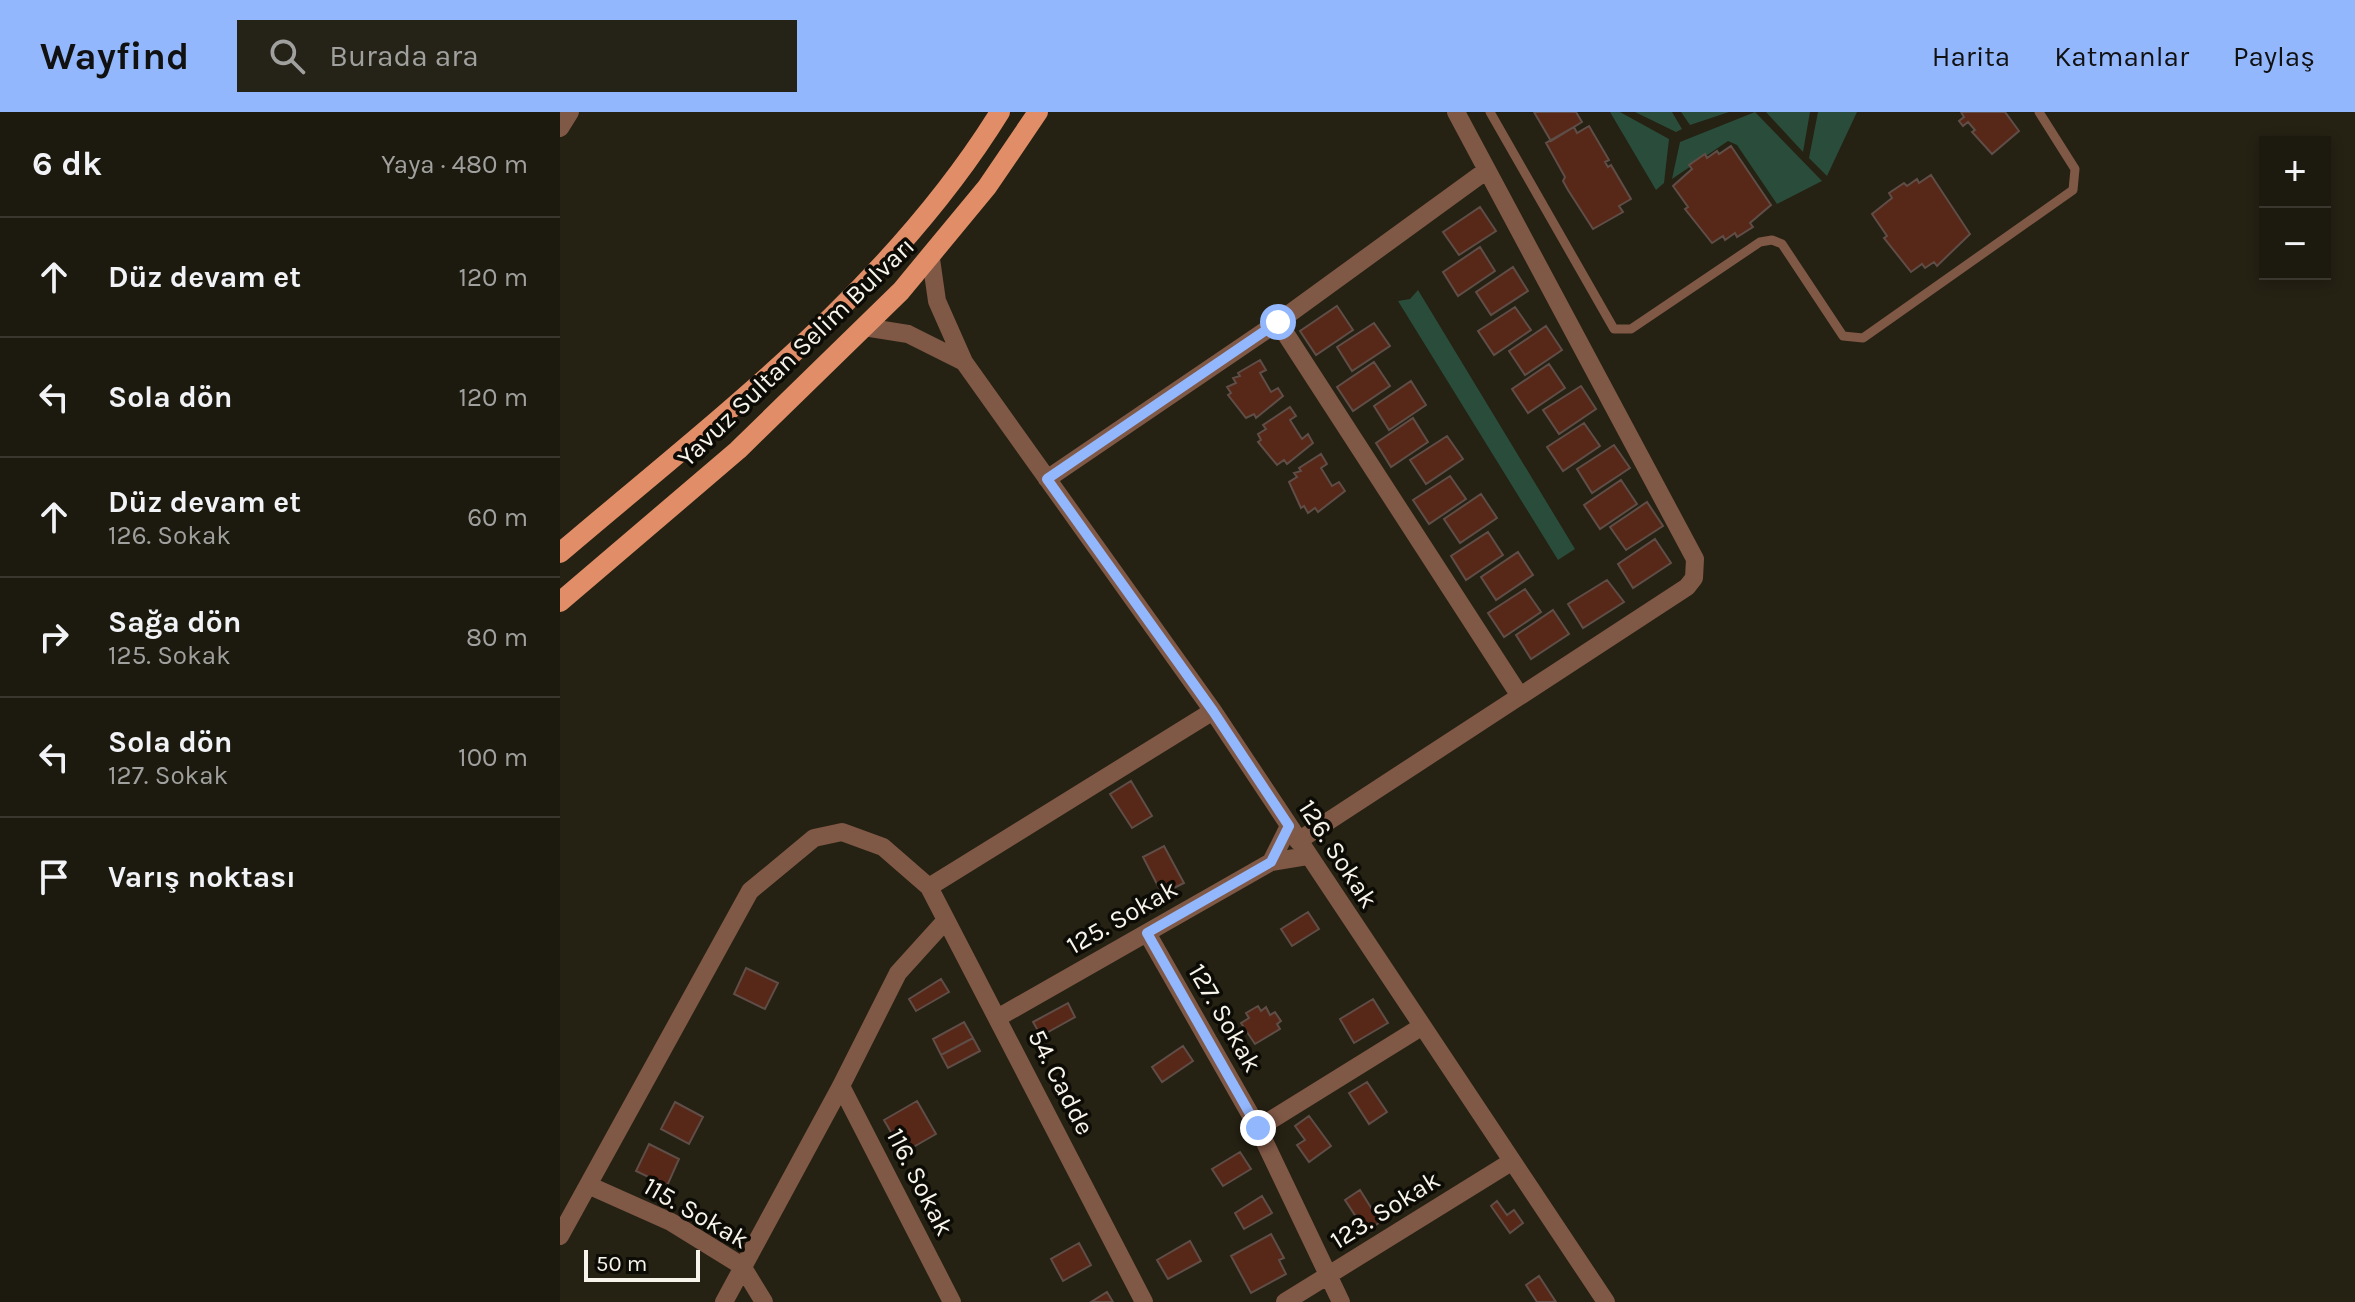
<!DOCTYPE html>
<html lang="tr">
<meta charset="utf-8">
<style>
:root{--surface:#1c190e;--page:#252217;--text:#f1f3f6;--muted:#a0a09e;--line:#3a382e;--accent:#93b7fd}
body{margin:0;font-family:Karla,sans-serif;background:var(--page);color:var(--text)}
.controls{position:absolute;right:24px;top:24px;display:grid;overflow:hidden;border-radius:0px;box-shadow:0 4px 12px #0003}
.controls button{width:72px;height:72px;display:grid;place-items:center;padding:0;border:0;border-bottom:2px solid var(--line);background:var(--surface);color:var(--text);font:40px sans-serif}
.scale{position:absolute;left:24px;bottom:20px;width:116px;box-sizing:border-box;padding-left:8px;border:4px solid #f7f4eb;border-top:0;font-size:22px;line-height:28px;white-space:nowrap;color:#f7f4eb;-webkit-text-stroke:6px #0c0b05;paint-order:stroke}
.stop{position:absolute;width:24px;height:24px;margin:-18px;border:6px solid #93b7fd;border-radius:50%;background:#fff}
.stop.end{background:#93b7fd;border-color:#fff;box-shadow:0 2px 8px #0008}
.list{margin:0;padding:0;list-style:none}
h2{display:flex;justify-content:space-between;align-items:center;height:104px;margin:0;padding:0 32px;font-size:34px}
h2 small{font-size:26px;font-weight:400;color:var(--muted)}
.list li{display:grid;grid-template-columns:52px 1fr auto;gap:24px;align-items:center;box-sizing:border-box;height:120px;padding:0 32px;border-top:2px solid var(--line)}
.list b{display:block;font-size:30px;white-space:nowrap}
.list p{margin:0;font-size:26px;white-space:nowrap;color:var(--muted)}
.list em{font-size:26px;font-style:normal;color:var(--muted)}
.icon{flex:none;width:44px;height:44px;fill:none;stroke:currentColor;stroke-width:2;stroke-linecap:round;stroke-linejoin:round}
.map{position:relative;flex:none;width:1795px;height:1190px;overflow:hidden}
header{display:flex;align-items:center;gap:48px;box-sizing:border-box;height:112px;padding:0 40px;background:var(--accent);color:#111}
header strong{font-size:38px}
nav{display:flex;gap:44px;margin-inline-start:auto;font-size:28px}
.search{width:560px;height:72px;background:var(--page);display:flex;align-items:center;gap:20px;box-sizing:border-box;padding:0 28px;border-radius:0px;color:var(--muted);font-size:30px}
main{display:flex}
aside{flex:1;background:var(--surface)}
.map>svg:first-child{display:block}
</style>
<header>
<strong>Wayfind</strong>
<div class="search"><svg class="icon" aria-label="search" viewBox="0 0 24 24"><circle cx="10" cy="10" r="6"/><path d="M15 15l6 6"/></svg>Burada ara</div>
<nav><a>Harita</a><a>Katmanlar</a><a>Paylaş</a></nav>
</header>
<main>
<aside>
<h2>6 dk<small>Yaya · 480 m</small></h2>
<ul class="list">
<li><svg class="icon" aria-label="ahead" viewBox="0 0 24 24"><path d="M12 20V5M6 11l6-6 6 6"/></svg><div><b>Düz devam et</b></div><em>120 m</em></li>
<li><svg class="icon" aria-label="left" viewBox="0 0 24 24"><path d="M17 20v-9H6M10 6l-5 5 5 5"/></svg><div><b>Sola dön</b></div><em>120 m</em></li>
<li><svg class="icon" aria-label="ahead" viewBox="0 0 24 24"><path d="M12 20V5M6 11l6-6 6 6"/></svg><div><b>Düz devam et</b><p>126. Sokak</p></div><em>60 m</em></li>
<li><svg class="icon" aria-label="right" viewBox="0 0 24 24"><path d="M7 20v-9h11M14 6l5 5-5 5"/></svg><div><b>Sağa dön</b><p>125. Sokak</p></div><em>80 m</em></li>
<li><svg class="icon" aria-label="left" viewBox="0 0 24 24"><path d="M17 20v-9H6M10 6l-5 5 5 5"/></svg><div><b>Sola dön</b><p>127. Sokak</p></div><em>100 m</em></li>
<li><svg class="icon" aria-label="arrive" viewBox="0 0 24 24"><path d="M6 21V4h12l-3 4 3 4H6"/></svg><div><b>Varış noktası</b></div></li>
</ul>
</aside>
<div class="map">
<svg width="1795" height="1190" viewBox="0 0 1795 1190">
<rect width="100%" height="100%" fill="#252113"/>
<path fill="#2a4c3a" d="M1050,0h10l49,27 -5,44 -8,7z
M1075,0h37l10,17 -6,3z
M1121,0h48l-39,13z
M1195,0l67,69 -45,23 -40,-59 -9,-4 -56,38 8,-37z
M1206,0h44l-7,40z
M1258,0h39l-30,64 -18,-18z
M858,178l157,259 -17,11 -160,-259 12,-2z"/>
<path fill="#572818" stroke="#5f4d47" stroke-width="2" d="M974,0h42l6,10 -31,19z
M1401,0h44l14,19 -27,23 -20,-22 3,-2 -7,-8 -5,4 -4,-5 5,-4z
M1029,14l20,34 -4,2 3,5 3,-2 20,34 -12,7 4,6 -30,17 -25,-39 -5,-9 2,-4 -19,-34 28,-16 3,6z
M1171,34l40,59 -21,18 3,4 -16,10 -2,-4 -10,7 -2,-4 -11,7 -27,-34 3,-2 -15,-21 19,-17 -3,-4 16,-11 2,4 10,-7 2,3z
M1371,63l39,59 -33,32 -3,-4 -9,6 -3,-4 -11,8 -27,-34 3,-2 -15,-22 20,-16 -3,-5 15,-10 3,3 10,-7 2,4z
M920,95l16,24 -37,24 -16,-23z
M920,135l15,24 -37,25 -15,-24z
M953,155l15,24 -37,24 -15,-23z
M777,194l16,24 -37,25 -16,-24z
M955,195l16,23 -37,25 -16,-24z
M814,211l16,23 -38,25 -15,-24z
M986,214l16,24 -37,25 -16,-24z
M700,248l6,10 -6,3 11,19 7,-4 5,8 -27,22 -2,-4 -8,4 -18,-23 3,-2 -4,-6 9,-4 -3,-5 7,-2 -2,-3z
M814,250l16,24 -37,25 -16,-24z
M989,252l16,24 -37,25 -16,-24z
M851,269l15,24 -37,25 -15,-24z
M1021,274l15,23 -37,25 -16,-24z
M730,295l6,9 -6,4 12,19 6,-5 5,9 -26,21 -3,-4 -7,5 -19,-23 3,-2 -3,-6 8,-5 -3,-4z
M853,306l15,24 -37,25 -15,-24z
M1024,311l16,23 -37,25 -16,-24z
M887,324l16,23 -37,25 -16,-24z
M1054,333l16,23 -38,25 -15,-24z
M761,342l6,10 -6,4 11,18 7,-4 6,9 -27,21 -3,-4 -7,5 -4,-7 -3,2 -12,-26 8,-5 -3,-4 7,-2 -2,-3z
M890,364l16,23 -37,25 -16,-24z
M1061,368l16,24 -37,25 -16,-24z
M921,382l16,24 -37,25 -16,-24z
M1087,390l16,24 -37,24 -16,-23z
M928,420l15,23 -37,25 -15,-24z
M1095,427l16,24 -38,25 -15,-24z
M958,440l15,23 -37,25 -15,-23z
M1047,468l17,22 -41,26 -15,-24z
M965,477l16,23 -37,25 -16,-24z
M993,498l16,24 -38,25 -15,-24z
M571,669l21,35 -20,12 -22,-34z
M604,734l20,37 -22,11 -19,-37z
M748,800l11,17 -27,17 -11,-17z
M186,856l32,15 -13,26 -31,-15z
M381,867l8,13 -33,19 -7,-12z
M813,887l15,24 -34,20 -14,-24z
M508,891l7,14 -34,19 -8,-14z
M698,894l3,5 5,-4 4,8 5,-3 6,9 -4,3 3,5 -25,15 -14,-21 8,-5 -3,-5z
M404,910l9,16 -32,17 -8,-16z
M413,926l7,13 -32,17 -7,-13z
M623,934l10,15 -31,21 -10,-15z
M807,970l20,30 -18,12 -20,-31z
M357,989l19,33 -33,19 -19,-33z
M115,990l28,15 -14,27 -28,-15z
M749,1004l22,30 -22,16 -12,-17 8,-5 -10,-14z
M89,1032l30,15 -12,27 -31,-15z
M680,1040l11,17 -28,17 -11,-17z
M800,1078l20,32 -14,10 -21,-32z
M702,1084l10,17 -28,16 -9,-16z
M937,1089l10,14 7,-5 9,13 -13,10 -19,-27z
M711,1122l13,24 -5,2 7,14 -35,19 -20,-37z
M630,1129l11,20 -33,18 -11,-19z
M519,1131l12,22 -28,16 -12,-22z
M979,1164l17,26h-19l-11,-17z
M547,1180l6,10h-22z"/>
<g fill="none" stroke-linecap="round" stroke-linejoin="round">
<path stroke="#805846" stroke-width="9" d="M930,0l124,217h17l129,-87 12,-2 10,4 61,92 20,2 210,-148 2,-21 -36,-57"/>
<path stroke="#805846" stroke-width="18" d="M0,16l10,-16
M371,147l6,42 27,61 249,349
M718,210l242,374
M304,215l44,7 56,28
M487,367l231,-157 209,-152
M738,729l389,-254 7,-9 1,-19 -239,-447
M711,750l18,-36
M369,775l284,-176 393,591
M587,821l111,195 83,174
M439,905l272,-155 36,-6
M281,974l111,216
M698,1016l163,-101
M28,1073l83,37 71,44 22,36
M0,1124l190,-345 64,-53 28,-6 41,15 46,40 215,415
M164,1190l117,-216 57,-113 48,-53
M725,1190l226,-140"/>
<path stroke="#e18d67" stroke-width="20" d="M0,441c157,-134 330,-263 440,-441
M0,490l178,-152 163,-159 86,-104 51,-75"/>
</g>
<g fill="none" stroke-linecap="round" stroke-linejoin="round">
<path stroke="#93b7fd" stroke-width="10" d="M698,1016l-111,-195 124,-71 18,-36 -76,-115 -166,-232 231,-157"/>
</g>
<g text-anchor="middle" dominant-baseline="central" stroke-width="7" stroke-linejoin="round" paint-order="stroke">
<g font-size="26" fill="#f7f4eb" stroke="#0c0b05">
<text transform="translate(236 240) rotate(-44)">Yavuz Sultan Selim Bulvarı</text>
<text transform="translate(778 742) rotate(57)">126. Sokak</text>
<text transform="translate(562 805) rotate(-30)">125. Sokak</text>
<text transform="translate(665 906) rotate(60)">127. Sokak</text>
<text transform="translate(501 970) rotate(63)">54. Cadde</text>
<text transform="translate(360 1070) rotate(63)">116. Sokak</text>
<text transform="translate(825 1098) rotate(-32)">123. Sokak</text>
<text transform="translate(136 1101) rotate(30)">115. Sokak</text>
</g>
</g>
</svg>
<div class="controls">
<button>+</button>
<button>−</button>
</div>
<div class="scale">50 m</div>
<div class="stop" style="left:718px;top:210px"></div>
<div class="stop end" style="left:698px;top:1016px"></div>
</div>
</main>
